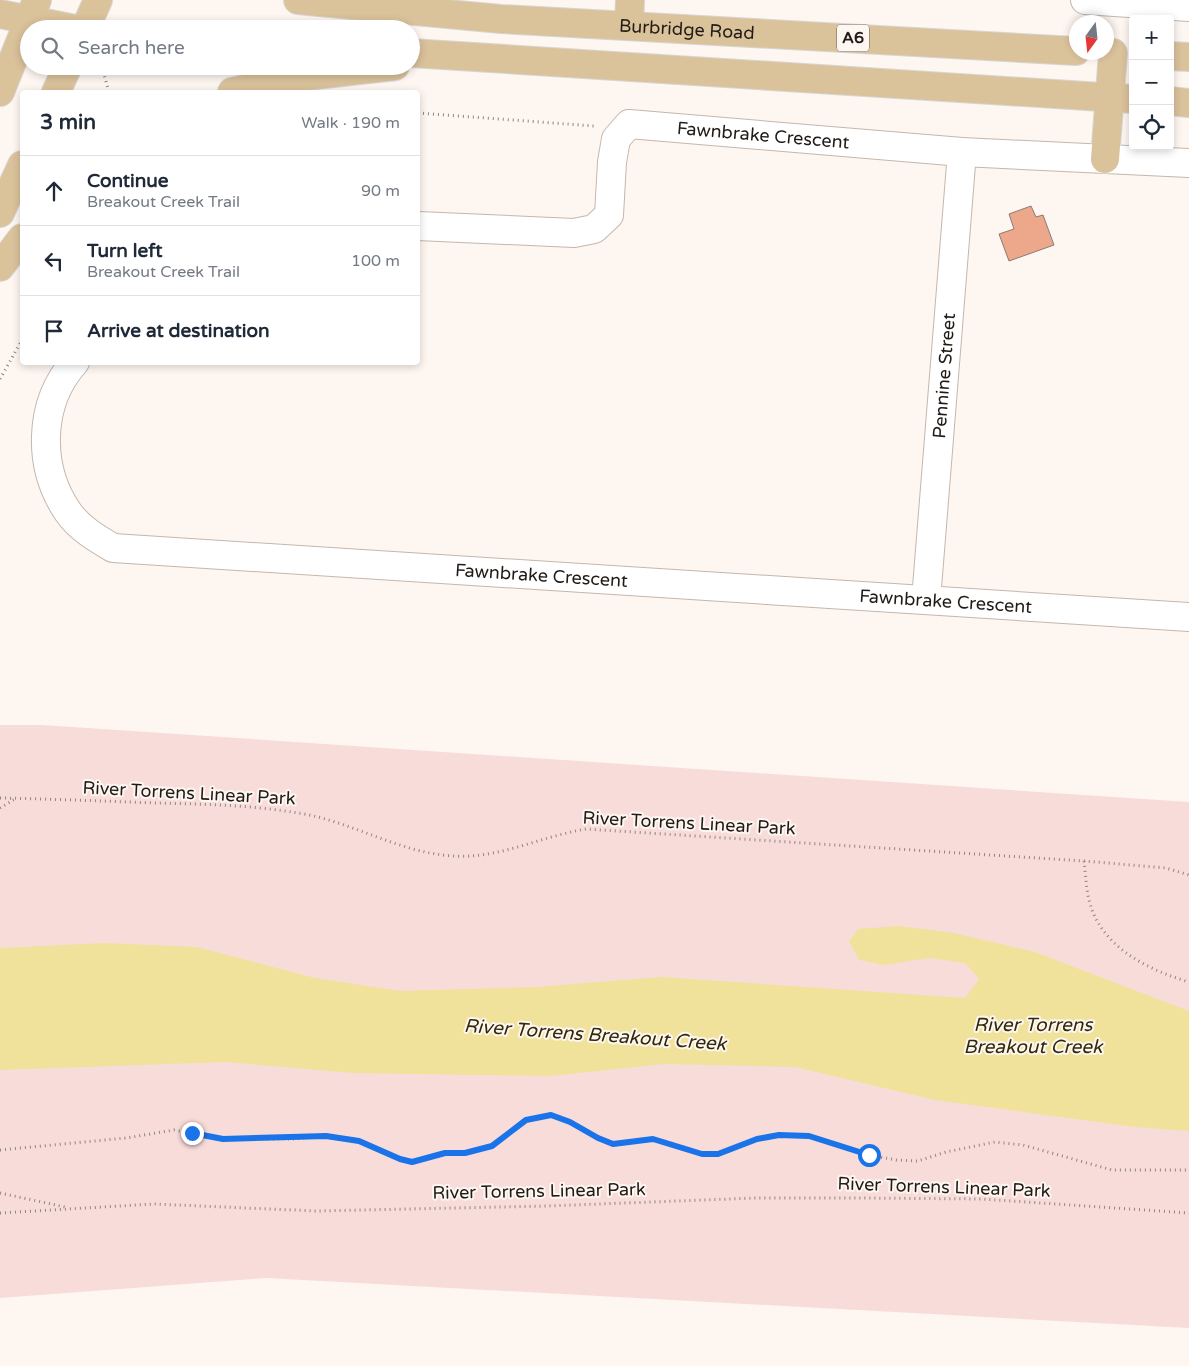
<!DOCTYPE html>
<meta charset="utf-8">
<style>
:root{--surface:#fff;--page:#f2f2f3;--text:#1f2937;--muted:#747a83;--line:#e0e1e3}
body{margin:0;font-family:"Varela Round",sans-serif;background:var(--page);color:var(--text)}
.controls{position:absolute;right:15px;top:15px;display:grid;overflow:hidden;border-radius:5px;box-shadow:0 2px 8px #0003}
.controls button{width:45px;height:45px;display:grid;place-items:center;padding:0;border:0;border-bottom:1px solid var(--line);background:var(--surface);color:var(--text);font:25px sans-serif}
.compass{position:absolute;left:1069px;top:15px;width:45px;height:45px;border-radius:50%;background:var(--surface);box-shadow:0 2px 8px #0003;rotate:195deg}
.stop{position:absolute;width:15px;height:15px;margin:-11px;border:4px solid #1a73e8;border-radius:50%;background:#fff}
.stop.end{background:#1a73e8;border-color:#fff;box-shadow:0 1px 5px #0008}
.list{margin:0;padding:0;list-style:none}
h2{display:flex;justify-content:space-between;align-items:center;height:65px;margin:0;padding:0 20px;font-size:21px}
h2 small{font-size:16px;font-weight:400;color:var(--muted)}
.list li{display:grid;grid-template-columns:32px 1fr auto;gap:15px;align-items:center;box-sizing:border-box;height:70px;padding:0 20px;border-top:1px solid var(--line)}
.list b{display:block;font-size:19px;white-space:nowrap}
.list p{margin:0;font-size:16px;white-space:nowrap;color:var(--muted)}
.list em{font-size:16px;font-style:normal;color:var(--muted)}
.icon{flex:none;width:28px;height:28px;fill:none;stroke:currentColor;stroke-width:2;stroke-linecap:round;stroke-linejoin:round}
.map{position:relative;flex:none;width:1189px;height:1366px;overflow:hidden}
.search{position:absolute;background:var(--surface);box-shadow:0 2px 8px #0003;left:20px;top:20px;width:400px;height:55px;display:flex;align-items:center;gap:12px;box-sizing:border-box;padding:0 18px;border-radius:28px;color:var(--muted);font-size:19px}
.panel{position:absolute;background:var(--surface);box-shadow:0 2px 8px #0003;left:20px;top:90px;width:400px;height:275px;border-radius:5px}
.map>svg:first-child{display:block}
</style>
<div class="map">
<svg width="1189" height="1366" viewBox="0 0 1189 1366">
<rect width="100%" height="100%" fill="#fef6f0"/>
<path fill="#f8dcda" d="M0,725h42l1147,77v526l-923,-50 -266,20z"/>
<path fill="#f0e29b" d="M899,926l55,7 81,19 154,59v120l-54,-4 -200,-27 -140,-33 -131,-3 -114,12 -196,-3 -128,-11 -226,8v-122l104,-5 93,4 118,31 86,13 136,-4 124,-10 304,21 14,-19 -14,-16 -36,-5 -44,7 -26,-5 -10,-19 9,-12z"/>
<path fill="#eda78b" stroke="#8a7b75" d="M1031,206l5,11 7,-2 11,30 -45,16 -10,-27 15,-5 -5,-15z"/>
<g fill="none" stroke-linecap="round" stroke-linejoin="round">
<defs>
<g id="street">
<path d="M1085,0l104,7"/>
<path id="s1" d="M418,226l156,7 20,-4 15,-14 3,-53 4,-23 13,-15 333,28 227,11"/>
<path id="s2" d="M75,362c-37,41 -38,105 -7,150 11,16 28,26 45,36l1076,69"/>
<path id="s3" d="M926,600l36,-448"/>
</g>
<g id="primary">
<path id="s4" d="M298,0l203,19 575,32"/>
<path d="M0,14l75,15"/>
<path d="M629,26l1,-26"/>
<path d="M85,29l13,-29"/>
<path d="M411,53l722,46"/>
<path d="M1170,56l19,1"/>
<path d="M0,92l37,-92"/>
<path d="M56,92l12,-26"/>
<path d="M232,92l66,-15 97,-11"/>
<path d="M1170,101l19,2"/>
<path d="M1105,159l8,-106"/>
<path d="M0,213l22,-48"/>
<path d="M0,267l22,-29"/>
</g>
</defs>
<use href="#street" stroke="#c4b7ad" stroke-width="30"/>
<use href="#primary" stroke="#d7d6d5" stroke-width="30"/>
<path stroke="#8d8681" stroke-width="3" stroke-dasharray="1 4" stroke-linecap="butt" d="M94,68l9,3 6,21
M418,113l176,13
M0,379l22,-39
M0,798c52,1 103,3 155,5 47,1 96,2 143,10 54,8 100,40 156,43 45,3 88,-20 132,-27l498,32 82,7 23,7
M0,808l15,-9
M1084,861c2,15 2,31 7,46 14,42 58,63 98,75
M0,1150l126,-12 48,-8 49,9h70l33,-3 33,5 41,18 12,3 33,-9h20l27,-7 33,-26 26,-5 19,7 28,16 15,6 40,-5 49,15h16l39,-15 22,-4 30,1 60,19 27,5 22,1 28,-9 49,-10 28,3 89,25h77
M0,1193l65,14
M0,1213l154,-9 162,7 231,-5 208,-8h109l118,1 207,14"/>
<use href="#street" stroke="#fff" stroke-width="28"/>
<use href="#primary" stroke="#dac29b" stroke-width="28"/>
</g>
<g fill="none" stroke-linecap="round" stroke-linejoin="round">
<path stroke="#1a73e8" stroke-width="6" d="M192,1133l31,6 103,-3 33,5 41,18 12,3 33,-9h20l27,-7 34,-26 25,-5 19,7 28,16 15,6 40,-5 49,15h16l39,-15 22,-4 30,1 60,19"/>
</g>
<g text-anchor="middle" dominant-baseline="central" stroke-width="4" stroke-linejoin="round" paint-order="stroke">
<rect fill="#fef6f0" stroke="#635d58" stroke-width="1" x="837" y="24.5" width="32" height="27" rx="4"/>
<g font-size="16" font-weight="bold" fill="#201b17">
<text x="853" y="38">A6</text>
</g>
<g font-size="18" fill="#201b17" stroke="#fef6f0">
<text stroke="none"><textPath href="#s4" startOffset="390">Burbridge Road</textPath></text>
<text stroke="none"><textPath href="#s1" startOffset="428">Fawnbrake Crescent</textPath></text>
<text stroke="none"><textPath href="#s3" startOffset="225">Pennine Street</textPath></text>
<text stroke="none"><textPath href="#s2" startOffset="649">Fawnbrake Crescent</textPath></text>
<text stroke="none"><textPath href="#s2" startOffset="1054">Fawnbrake Crescent</textPath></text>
<text transform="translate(189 793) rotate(3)">River Torrens Linear Park</text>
<text transform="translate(689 823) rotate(3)">River Torrens Linear Park</text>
<text transform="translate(944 1187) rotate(2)">River Torrens Linear Park</text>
<text transform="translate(539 1191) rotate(-1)">River Torrens Linear Park</text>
</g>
<g font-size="19" font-style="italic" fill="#302a0a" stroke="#fef6f0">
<text x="1033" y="1025">River Torrens<tspan x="1033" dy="22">Breakout Creek</tspan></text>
<text transform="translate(595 1035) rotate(4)">River Torrens Breakout Creek</text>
</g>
</g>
</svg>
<div class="controls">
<button>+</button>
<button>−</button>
<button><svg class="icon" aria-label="locate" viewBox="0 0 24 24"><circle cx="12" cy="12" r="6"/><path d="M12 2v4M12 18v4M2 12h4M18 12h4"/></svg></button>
</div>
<svg class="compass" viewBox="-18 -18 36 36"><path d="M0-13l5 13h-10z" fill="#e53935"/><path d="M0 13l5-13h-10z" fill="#747a83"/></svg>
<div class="stop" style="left:869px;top:1155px"></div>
<div class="stop end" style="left:192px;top:1133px"></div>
<div class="search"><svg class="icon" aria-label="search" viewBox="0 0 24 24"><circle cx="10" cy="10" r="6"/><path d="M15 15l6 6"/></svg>Search here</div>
<section class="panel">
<h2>3 min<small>Walk · 190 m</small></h2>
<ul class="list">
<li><svg class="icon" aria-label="ahead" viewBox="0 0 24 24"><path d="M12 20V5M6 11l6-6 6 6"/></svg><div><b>Continue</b><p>Breakout Creek Trail</p></div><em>90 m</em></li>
<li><svg class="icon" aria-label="left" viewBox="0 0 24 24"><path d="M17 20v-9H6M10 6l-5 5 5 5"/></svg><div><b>Turn left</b><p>Breakout Creek Trail</p></div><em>100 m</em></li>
<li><svg class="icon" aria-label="arrive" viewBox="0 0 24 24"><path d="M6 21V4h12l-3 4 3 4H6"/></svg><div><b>Arrive at destination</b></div></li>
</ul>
</section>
</div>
